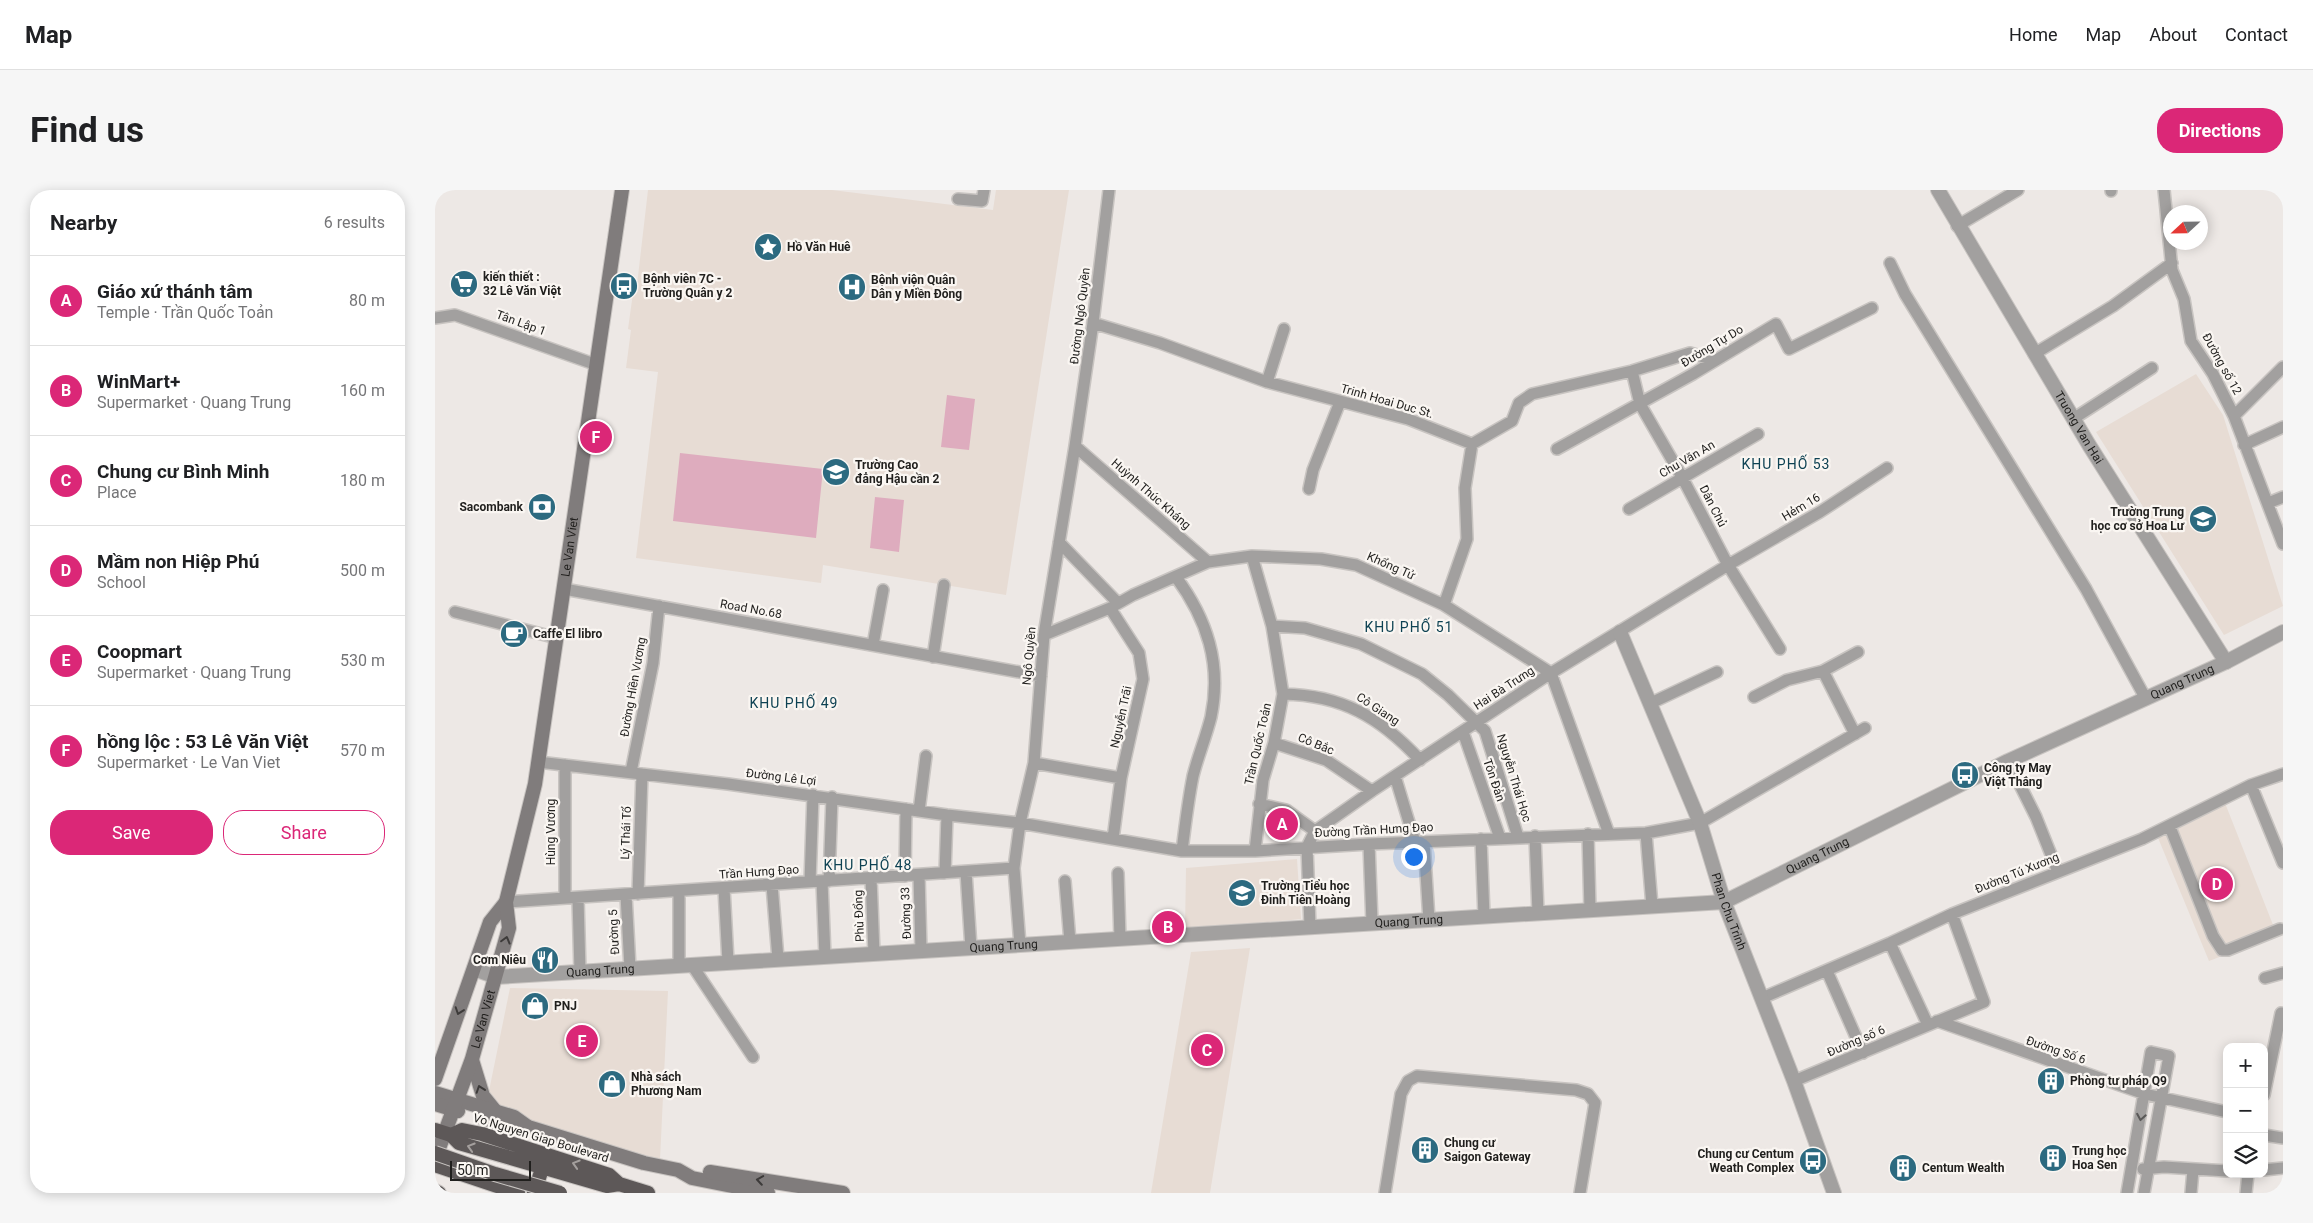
<!DOCTYPE html>
<meta charset="utf-8">
<style>
:root{--surface:#fff;--page:#f6f6f6;--text:#202124;--muted:#757577;--line:#e0e0e0;--accent:#db2777}
body{margin:0;font-family:Roboto,sans-serif;background:var(--page);color:var(--text)}
.controls{position:absolute;right:15px;bottom:15px;display:grid;overflow:hidden;border-radius:10px;box-shadow:0 2px 12px #0003}
.controls button{width:45px;height:45px;display:grid;place-items:center;padding:0;border:0;border-bottom:1px solid var(--line);background:var(--surface);color:var(--text);font:25px sans-serif}
.compass{position:absolute;left:1728px;top:15px;width:45px;height:45px;border-radius:50%;background:var(--surface);box-shadow:0 2px 12px #0003;rotate:248deg}
.scale{position:absolute;left:15px;bottom:12px;width:81px;box-sizing:border-box;padding-left:5px;border:2px solid #201f1d;border-top:0;font-size:14px;line-height:18px;white-space:nowrap;color:#201f1d;-webkit-text-stroke:4px #faf6f2;paint-order:stroke}
.you{position:absolute;left:978px;top:666px;width:18px;height:18px;margin:-12px;border:4px solid #fff;border-radius:50%;background:#1a73e8;box-shadow:0 0 0 8px #1a73e833}
.badge{display:grid;place-items:center;width:32px;height:32px;border-radius:50%;background:var(--accent);color:#fff;font-size:16px;font-weight:700}
.pin{position:absolute;translate:-50% -50%;border:2px solid #fff;box-shadow:0 1px 5px #0006}
.list{margin:0;padding:0;list-style:none}
h2{display:flex;justify-content:space-between;align-items:center;height:65px;margin:0;padding:0 20px;font-size:21px}
h2 small{font-size:16px;font-weight:400;color:var(--muted)}
.list li{display:grid;grid-template-columns:32px 1fr auto;gap:15px;align-items:center;box-sizing:border-box;height:90px;padding:0 20px;border-top:1px solid var(--line)}
.list b{display:block;font-size:19px;white-space:nowrap}
.list p{margin:0;font-size:16px;white-space:nowrap;color:var(--muted)}
.list em{font-size:16px;font-style:normal;color:var(--muted)}
.actions{display:flex;gap:10px;padding:15px 20px}
.actions a{flex:1;padding:11px 0;border:1px solid var(--accent);border-radius:20px;text-align:center;font-size:18px;color:var(--accent)}
.actions .main{background:var(--accent);color:#fff}
.icon{flex:none;width:28px;height:28px;fill:none;stroke:currentColor;stroke-width:2;stroke-linecap:round;stroke-linejoin:round}
.map{position:relative;flex:none;width:1848px;height:1003px;overflow:hidden;border-radius:20px}
header{display:flex;align-items:center;gap:30px;box-sizing:border-box;height:70px;padding:0 25px;background:var(--surface);border-bottom:1px solid var(--line)}
header strong{font-size:24px}
nav{display:flex;gap:28px;margin-inline-start:auto;font-size:18px}
.intro{display:flex;align-items:center;justify-content:space-between;box-sizing:border-box;height:120px;padding:0 30px}
h1{margin:0;font-size:35px}
.button{padding:12px 22px;border-radius:20px;background:var(--accent);color:#fff;font-size:18px;font-weight:700}
main{display:flex;gap:30px;padding:0 30px}
aside{flex:1;background:var(--surface);border-radius:20px;box-shadow:0 2px 12px #0003}
.map>svg:first-child{display:block}
</style>
<header>
<strong>Map</strong>
<nav><a>Home</a><a>Map</a><a>About</a><a>Contact</a></nav>
</header>
<div class="intro"><h1>Find us</h1><a class="button">Directions</a></div>
<main>
<aside>
<h2>Nearby<small>6 results</small></h2>
<ul class="list">
<li><span class="badge">A</span><div><b>Giáo xứ thánh tâm</b><p>Temple · Trần Quốc Toản</p></div><em>80 m</em></li>
<li><span class="badge">B</span><div><b>WinMart+</b><p>Supermarket · Quang Trung</p></div><em>160 m</em></li>
<li><span class="badge">C</span><div><b>Chung cư Bình Minh</b><p>Place</p></div><em>180 m</em></li>
<li><span class="badge">D</span><div><b>Mầm non Hiệp Phú</b><p>School</p></div><em>500 m</em></li>
<li><span class="badge">E</span><div><b>Coopmart</b><p>Supermarket · Quang Trung</p></div><em>530 m</em></li>
<li><span class="badge">F</span><div><b>hồng lộc : 53 Lê Văn Việt</b><p>Supermarket · Le Van Viet</p></div><em>570 m</em></li>
</ul>
<div class="actions"><a class="main">Save</a><a>Share</a></div>
</aside>
<div class="map">
<svg width="1848" height="1003" viewBox="0 0 1848 1003">
<rect width="100%" height="100%" fill="#ede8e5"/>
<path fill="#e7dcd4" d="M213,0h184l161,20 3,-20h73l-63,405 -183,-30 -2,18 -185,-25 22,-186 -32,-4 5,-38 -3,-1 6,-43 3,-1z
M1761,184l27,41 60,191 -59,29 -128,-203z
M1790,613l52,132 -68,26 -53,-128z
M862,669l4,60 -116,11 1,-62z
M815,758l-40,245h-59l40,-241z
M75,798l158,3 -8,169 -109,-32 -51,-18 -10,-11 -1,-8z"/>
<path fill="#deacbe" d="M512,205l28,4 -6,51 -28,-3z
M245,263l143,16 -7,69 -143,-17z
M440,307l29,3 -5,52 -29,-4z"/>
<g fill="none" stroke-linecap="round" stroke-linejoin="round">
<defs>
<path id="minor" d="M1676,0v1
M1729,0l8,80 12,29 7,42 22,33 21,42 49,128
M523,9l24,2 2,-11
M1522,36l61,-36
M1455,73l15,31 181,295 60,110
M0,128l20,-3 142,50
M658,133l67,20 107,39 141,37 64,25 40,-23 7,-18 13,-9 100,-23 58,-18 24,7
M1599,164l79,-48 59,-43
M1197,181l8,33 42,73 46,88 52,84
M832,192l17,-53
M1799,226l49,-49
M1638,229l79,-51
M1809,255l39,-18
M640,256l133,116
M1122,259l136,-75 83,-50 13,25 83,-41
M874,299l4,-19 27,-68
M1833,313l15,-6
M1194,319l129,-75
M624,352l58,60
M817,366l20,70 11,68 -9,49 -11,37 -8,71
M741,387c31,42 46,87 35,140 -5,20 -13,39 -18,59 -5,25 -8,50 -11,75
M129,399l477,87
M1009,415l23,-66 -2,-51 7,-44
M675,418l29,45 4,26 -22,99 -8,61
M20,422l102,26
M837,436l33,2 56,16 61,30 26,21 37,36 33,106
M609,445l66,-27 23,-13 75,-33 44,-6 69,3 35,6 88,40 107,68 58,161
M438,455l10,-55
M498,467l11,-72
M848,504c59,1 97,23 137,66
M1319,507l33,-17 36,-9
M1216,513l66,-31
M1028,542l37,106
M1420,544l-32,-63 35,-19
M839,553l52,17 46,31
M1573,571l28,56 22,55
M103,572l190,22 219,31 73,8 162,28h73l114,-7 277,-11 54,-10 165,-95
M599,573l87,15
M196,582l22,-109 6,-57
M960,586l20,66
M1816,595l32,78
M824,614l27,6 29,21
M484,621l7,-55
M1735,637l43,109 9,14h6l52,-21
M1211,643l6,73
M1153,644l2,76
M1100,646l3,77
M1046,649l3,77
M989,652l5,78
M934,654l3,79
M531,682l5,76
M510,683l2,-58
M683,683l2,66
M484,685l2,76
M470,686l1,-67
M436,688l3,76
M387,691l3,76
M394,691l3,-84
M630,691l5,61
M375,692l3,-87
M337,695l6,74
M289,698l4,74
M244,701v74
M203,704l4,-120
M191,705l4,73
M130,708v-133
M143,708l2,74
M71,712l508,-34
M875,737l-3,-80 8,-16 57,-40 179,-118 177,-108 92,-53 67,-44
M1455,753l38,82
M585,755l-6,-77 6,-45 14,-60 10,-128 31,-189 18,-123 16,-133
M257,775l61,92
M1392,781l36,82
M1830,788l18,-5
M1327,808l128,-55 62,-29 190,-75 109,-54 32,-11
M1502,831l208,73 82,18
M1359,891l190,-79 -32,-88
M1829,905l17,-82
M1829,945l19,3
M1708,979l21,-2 63,4
M1829,980l19,-2
M950,1003l16,-99 7,-13 9,-5 159,14 12,4 7,9 -15,90
M1692,1003l24,-141 18,4 -25,137
M1756,1003l2,-23
M1811,1003l2,-19"/>
<g id="tertiary">
<path id="s1" d="M1503,0l151,255 137,217"/>
<path id="s2" d="M1185,442l80,191 24,79 70,179 40,112"/>
<path id="s3" d="M39,779l22,8 1228,-75 284,-141 218,-99 57,-30"/>
</g>
<g id="secondary">
<path d="M37,870l11,36 13,16"/>
<path d="M0,889l55,-157 16,-20"/>
<path d="M0,903l79,24 14,10 116,36 34,7 14,8 76,15"/>
<path d="M0,914l23,7"/>
<path d="M46,927l28,10h19"/>
<path id="s4" d="M0,969l37,-100 37,-131 -3,-26 29,-118 87,-594"/>
<path d="M275,982l133,21"/>
</g>
<path id="trunk" d="M0,940l16,5 8,8 148,43 12,-2 29,9
M16,945l11,-5 20,4 127,41 10,9
M0,975l83,28
M0,1001l4,2
M99,1003l11,-33"/>
</defs>
<use href="#minor" stroke="#c8c4c1" stroke-width="14"/>
<use href="#tertiary" stroke="#c8c4c1" stroke-width="16"/>
<use href="#secondary" stroke="#c8c4c1" stroke-width="16"/>
<use href="#trunk" stroke="#c8c4c1" stroke-width="16"/>
<use href="#minor" stroke="#a2a09f" stroke-width="11"/>
<use href="#tertiary" stroke="#a2a09f" stroke-width="14"/>
<use href="#secondary" stroke="#807c7c" stroke-width="14"/>
<use href="#trunk" stroke="#5d5858" stroke-width="14"/>
<defs>
<path id="trunk-bridge" d="M0,963l60,21 65,19"/>
</defs>
<use href="#trunk-bridge" stroke="#c8c4c1" stroke-width="16" stroke-linecap="butt"/>
<use href="#trunk-bridge" stroke="#5d5858" stroke-width="14"/>
</g>
<defs><path id="oneway-chevron" d="M-2-3.5L2.5 0L-2 3.5" fill="none" stroke-width="1.6" stroke-linecap="round" stroke-linejoin="round" transform="scale(1.25)"/></defs>
<g stroke="#3d3b3a">
<use href="#oneway-chevron" transform="translate(71 750) rotate(-75)"/>
<use href="#oneway-chevron" transform="translate(24 821) rotate(109)"/>
<use href="#oneway-chevron" transform="translate(45 899) rotate(-109)"/>
<use href="#oneway-chevron" transform="translate(325 990) rotate(-171)"/>
</g>
<use stroke="#5a5958" href="#oneway-chevron" transform="translate(1706 927) rotate(100)"/>
<g stroke="#a49f9d">
<use href="#oneway-chevron" transform="translate(36 957) rotate(-163)"/>
<use href="#oneway-chevron" transform="translate(141 974) rotate(-163)"/>
</g>
<defs>
<symbol id="sight-disc" viewBox="-11 -11 22 22"><circle r="9.5" fill="#2c6a80" stroke="#faf6f2"/><path d="M0-6L1.8-2.2L6-1.7L2.9 1.2L3.7 5.4L0 3.3L-3.7 5.4L-2.9 1.2L-6-1.7L-1.8-2.2Z" fill="#fff"/></symbol>
<symbol id="supermarket-disc" viewBox="-11 -11 22 22"><circle r="9.5" fill="#2c6a80" stroke="#faf6f2"/><path d="M-6-5.5h2.5l.6 2H6L4.5 2H-2.5L-4.4-4H-6ZM-1.5 3.2a1.3 1.3 0 1 0 .1 0ZM3 3.2a1.3 1.3 0 1 0 .1 0Z" fill="#fff"/></symbol>
<symbol id="bus-disc" viewBox="-11 -11 22 22"><circle r="9.5" fill="#2c6a80" stroke="#faf6f2"/><path d="M-5-6H5V4H4V6H2V4H-2V6H-4V4H-5ZM-3.5-4V0h7V-4ZM-3.5 1.2v1.5H-2V1.2ZM2 1.2v1.5H3.5V1.2Z" fill="#fff"/></symbol>
<symbol id="hospital-disc" viewBox="-11 -11 22 22"><circle r="9.5" fill="#2c6a80" stroke="#faf6f2"/><path d="M-5-5h3v3.5h4V-5h3V5h-3V1.5h-4V5h-3Z" fill="#fff"/></symbol>
<symbol id="university-disc" viewBox="-11 -11 22 22"><circle r="9.5" fill="#2c6a80" stroke="#faf6f2"/><path d="M0-5L7-2L0 1L-7-2ZM-4 1L0 2.5L4 1V4Q0 6-4 4Z" fill="#fff"/></symbol>
<symbol id="bank-disc" viewBox="-11 -11 22 22"><circle r="9.5" fill="#2c6a80" stroke="#faf6f2"/><path d="M-6-4H6V4H-6ZM0-2.3a2.3 2.3 0 1 0 0 4.6a2.3 2.3 0 1 0 0-4.6Z" fill="#fff"/></symbol>
<symbol id="school-disc" viewBox="-11 -11 22 22"><circle r="9.5" fill="#2c6a80" stroke="#faf6f2"/><path d="M0-5L7-2L0 1L-7-2ZM-4 1L0 2.5L4 1V4Q0 6-4 4Z" fill="#fff"/></symbol>
<symbol id="cafe-disc" viewBox="-11 -11 22 22"><circle r="9.5" fill="#2c6a80" stroke="#faf6f2"/><path d="M-5.5-4.5H6V0H3Q3 3.5 0 3.5H-2.5Q-5.5 3.5-5.5 0ZM3-3.2v2h1.7v-2ZM-6 4.5H4V6H-6Z" fill="#fff"/></symbol>
<symbol id="restaurant-disc" viewBox="-11 -11 22 22"><circle r="9.5" fill="#2c6a80" stroke="#faf6f2"/><path d="M-5-6h1v4h1v-4h1v4h1v-4h1v5L-1.5 .5V6h-2V.5L-5-1ZM5-6V6H3V1.5H1.5Q1.5-4 5-6Z" fill="#fff"/></symbol>
<symbol id="shop-disc" viewBox="-11 -11 22 22"><circle r="9.5" fill="#2c6a80" stroke="#faf6f2"/><path d="M-5-2.5h2.3a2.7 3.5 0 0 1 5.4 0H5L5.5 6h-11ZM-1.5-2.5h3a1.5 2.3 0 0 0-3 0Z" fill="#fff"/></symbol>
<symbol id="building-disc" viewBox="-11 -11 22 22"><circle r="9.5" fill="#2c6a80" stroke="#faf6f2"/><path d="M-4-6H4V6H1V3H-1V6H-4ZM-2.5-4.3h1.7v1.8h-1.7ZM.8-4.3h1.7v1.8H.8ZM-2.5-1h1.7V.8h-1.7ZM.8-1h1.7V.8H.8Z" fill="#fff"/></symbol>
</defs>
<g fill-rule="evenodd">
<use href="#sight-disc" x="317" y="41" width="32" height="32"/>
<use href="#supermarket-disc" x="13" y="78" width="32" height="32"/>
<use href="#bus-disc" x="173" y="80" width="32" height="32"/>
<use href="#hospital-disc" x="401" y="81" width="32" height="32"/>
<use href="#university-disc" x="385" y="266" width="32" height="32"/>
<use href="#bank-disc" x="91" y="301" width="32" height="32"/>
<use href="#school-disc" x="1752" y="313" width="32" height="32"/>
<use href="#cafe-disc" x="63" y="428" width="32" height="32"/>
<use href="#bus-disc" x="1514" y="569" width="32" height="32"/>
<use href="#school-disc" x="791" y="687" width="32" height="32"/>
<use href="#restaurant-disc" x="94" y="754" width="32" height="32"/>
<use href="#shop-disc" x="84" y="800" width="32" height="32"/>
<use href="#building-disc" x="1600" y="875" width="32" height="32"/>
<use href="#shop-disc" x="161" y="878" width="32" height="32"/>
<use href="#building-disc" x="974" y="944" width="32" height="32"/>
<use href="#building-disc" x="1602" y="952" width="32" height="32"/>
<use href="#bus-disc" x="1362" y="955" width="32" height="32"/>
<use href="#building-disc" x="1452" y="962" width="32" height="32"/>
</g>
<g text-anchor="middle" dominant-baseline="central" stroke-width="4.5" stroke-linejoin="round" paint-order="stroke">
<g font-size="12" font-weight="bold" fill="#201f1d" stroke="#faf6f2" text-anchor="start">
<text x="352" y="57">Hồ Văn Huê</text>
<text x="48" y="87">kiến thiết :<tspan x="48" dy="14">32 Lê Văn Việt</tspan></text>
<text x="208" y="89">Bệnh viên 7C -<tspan x="208" dy="14">Trường Quân y 2</tspan></text>
<text x="436" y="90">Bệnh viện Quân<tspan x="436" dy="14">Dân y Miền Đông</tspan></text>
<text x="420" y="275">Trường Cao<tspan x="420" dy="14">đẳng Hậu cần 2</tspan></text>
<text x="88" y="317" text-anchor="end">Sacombank</text>
<text x="1749" y="322" text-anchor="end">Trường Trung<tspan x="1749" dy="14">học cơ sở Hoa Lư</tspan></text>
<text x="98" y="444">Caffe El libro</text>
<text x="1549" y="578">Công ty May<tspan x="1549" dy="14">Việt Thắng</tspan></text>
<text x="826" y="696">Trường Tiểu học<tspan x="826" dy="14">Đinh Tiên Hoàng</tspan></text>
<text x="91" y="770" text-anchor="end">Cơm Niêu</text>
<text x="119" y="816">PNJ</text>
<text x="196" y="887">Nhà sách<tspan x="196" dy="14">Phương Nam</tspan></text>
<text x="1635" y="891">Phòng tư pháp Q9</text>
<text x="1009" y="953">Chung cư<tspan x="1009" dy="14">Saigon Gateway</tspan></text>
<text x="1637" y="961">Trung học<tspan x="1637" dy="14">Hoa Sen</tspan></text>
<text x="1359" y="964" text-anchor="end">Chung cư Centum<tspan x="1359" dy="14">Weath Complex</tspan></text>
<text x="1487" y="978">Centum Wealth</text>
</g>
<g font-size="12" fill="#201f1d" stroke="#faf6f2">
<text transform="translate(645 126) rotate(-83)">Đường Ngô Quyền</text>
<text transform="translate(86 133) rotate(20)">Tân Lập 1</text>
<text transform="translate(1277 156) rotate(-31)">Đường Tự Do</text>
<text transform="translate(1787 174) rotate(61)">Đường số 12</text>
<text transform="translate(952 211) rotate(16)">Trinh Hoai Duc St.</text>
<text stroke="none"><textPath href="#s1" startOffset="276">Truong Van Hai</textPath></text>
<text transform="translate(1252 269) rotate(-30)">Chu Văn An</text>
<text transform="translate(716 304) rotate(41)">Huỳnh Thúc Kháng</text>
<text transform="translate(1278 316) rotate(63)">Dân Chủ</text>
<text transform="translate(1366 317) rotate(-31)">Hẻm 16</text>
<text stroke="none"><textPath href="#s4" startOffset="630">Le Van Viet</textPath></text>
<text transform="translate(956 376) rotate(24)">Khổng Tử</text>
<text transform="translate(316 419) rotate(10)">Road No.68</text>
<text transform="translate(594 466) rotate(-85)">Ngô Quyền</text>
<text stroke="none"><textPath href="#s3" startOffset="1762">Quang Trung</textPath></text>
<text transform="translate(198 497) rotate(-80)">Đường Hiền Vương</text>
<text transform="translate(1069 498) rotate(-33)">Hai Bà Trưng</text>
<text transform="translate(943 519) rotate(33)">Cô Giang</text>
<text transform="translate(686 527) rotate(-78)">Nguyễn Trãi</text>
<text transform="translate(823 554) rotate(-77)">Trần Quốc Toản</text>
<text transform="translate(881 554) rotate(22)">Cô Bắc</text>
<text transform="translate(346 587) rotate(7)">Đường Lê Lợi</text>
<text transform="translate(1079 588) rotate(73)">Nguyễn Thái Học</text>
<text transform="translate(1059 590) rotate(71)">Tôn Đản</text>
<text transform="translate(939 640) rotate(-3)">Đường Trần Hưng Đạo</text>
<text transform="translate(116 642) rotate(-90)">Hùng Vương</text>
<text transform="translate(191 643) rotate(-88)">Lý Thái Tổ</text>
<text stroke="none"><textPath href="#s3" startOffset="1358">Quang Trung</textPath></text>
<text transform="translate(324 682) rotate(-4)">Trần Hưng Đạo</text>
<text transform="translate(1582 683) rotate(-22)">Đường Tú Xương</text>
<text stroke="none"><textPath href="#s2" startOffset="300">Phan Chu Trinh</textPath></text>
<text transform="translate(471 723) rotate(-92)">Đường 33</text>
<text transform="translate(424 726) rotate(-92)">Phù Đổng</text>
<text stroke="none"><textPath href="#s3" startOffset="938">Quang Trung</textPath></text>
<text transform="translate(179 742) rotate(-93)">Đường 5</text>
<text stroke="none"><textPath href="#s3" startOffset="532">Quang Trung</textPath></text>
<text stroke="none"><textPath href="#s3" startOffset="128">Quang Trung</textPath></text>
<text stroke="none"><textPath href="#s4" startOffset="148">Le Van Viet</textPath></text>
<text transform="translate(1421 851) rotate(-23)">Đường số 6</text>
<text transform="translate(1621 860) rotate(19)">Đường Số 6</text>
<text transform="translate(106 948) rotate(17)">Vo Nguyen Giap Boulevard</text>
</g>
<g font-size="14" letter-spacing="1" fill="#0e4253" stroke="#faf6f2">
<text x="1351" y="274">KHU PHỐ 53</text>
<text x="974" y="437">KHU PHỐ 51</text>
<text x="359" y="513">KHU PHỐ 49</text>
<text x="433" y="675">KHU PHỐ 48</text>
</g>
</g>
</svg>
<div class="controls">
<button>+</button>
<button>−</button>
<button><svg class="icon" aria-label="layers" viewBox="0 0 24 24"><path d="M12 4l9 5-9 5-9-5zM3 14l9 5 9-5"/></svg></button>
</div>
<svg class="compass" viewBox="-18 -18 36 36"><path d="M0-13l5 13h-10z" fill="#e53935"/><path d="M0 13l5-13h-10z" fill="#757577"/></svg>
<div class="scale">50 m</div>
<div class="you"></div>
<div class="pin badge" style="left:847px;top:634px">A</div>
<div class="pin badge" style="left:733px;top:737px">B</div>
<div class="pin badge" style="left:772px;top:860px">C</div>
<div class="pin badge" style="left:1782px;top:694px">D</div>
<div class="pin badge" style="left:147px;top:851px">E</div>
<div class="pin badge" style="left:161px;top:247px">F</div>
</div>
</main>
